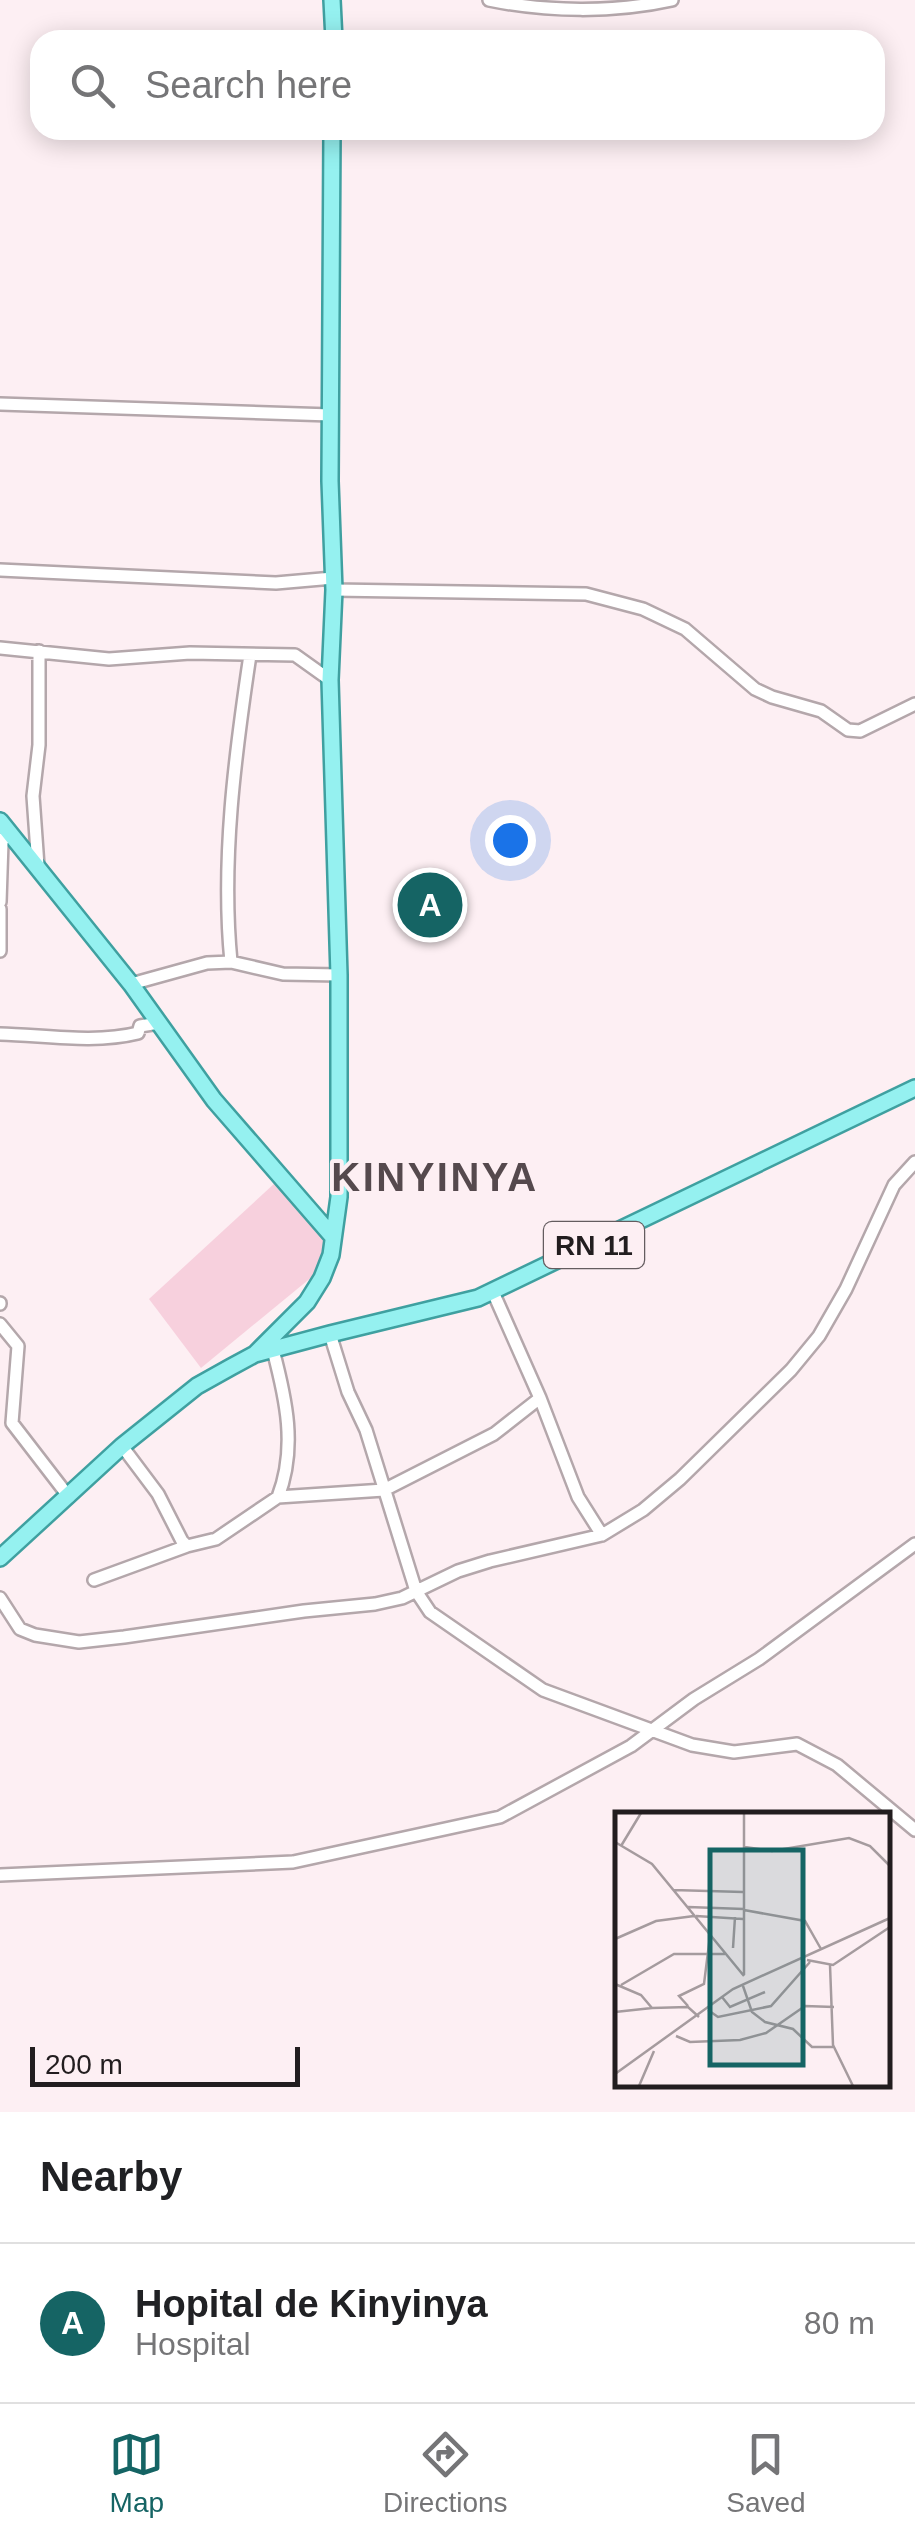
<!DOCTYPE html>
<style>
:root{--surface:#fff;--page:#f6f6f6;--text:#202124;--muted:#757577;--line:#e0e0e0;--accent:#156464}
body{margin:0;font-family:Arial,sans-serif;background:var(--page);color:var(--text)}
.scale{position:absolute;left:30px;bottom:25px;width:270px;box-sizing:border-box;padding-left:10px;border:5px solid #221d1f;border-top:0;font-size:28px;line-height:35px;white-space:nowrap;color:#221d1f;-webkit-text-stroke:8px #fdeff3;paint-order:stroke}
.you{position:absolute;left:510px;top:840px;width:35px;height:35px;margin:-25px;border:8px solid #fff;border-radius:50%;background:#1a73e8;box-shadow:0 0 0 15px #1a73e833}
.badge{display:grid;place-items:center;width:65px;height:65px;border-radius:50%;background:var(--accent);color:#fff;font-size:32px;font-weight:700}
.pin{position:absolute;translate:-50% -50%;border:5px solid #fff;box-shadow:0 2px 10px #0006}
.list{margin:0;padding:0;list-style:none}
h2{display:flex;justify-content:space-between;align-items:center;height:130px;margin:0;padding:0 40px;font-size:42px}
h2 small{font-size:32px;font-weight:400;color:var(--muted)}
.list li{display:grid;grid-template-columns:65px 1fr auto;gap:30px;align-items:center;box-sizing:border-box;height:160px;padding:0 40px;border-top:2px solid var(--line)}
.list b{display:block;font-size:38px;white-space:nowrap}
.list p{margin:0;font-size:32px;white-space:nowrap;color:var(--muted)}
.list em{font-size:32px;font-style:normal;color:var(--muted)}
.icon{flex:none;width:55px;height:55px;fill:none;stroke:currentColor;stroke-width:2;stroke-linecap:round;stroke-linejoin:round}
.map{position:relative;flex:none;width:915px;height:2112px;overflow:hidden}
.search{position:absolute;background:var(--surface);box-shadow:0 5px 25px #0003;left:30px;right:30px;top:30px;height:110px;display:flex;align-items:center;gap:25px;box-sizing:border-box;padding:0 35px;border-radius:30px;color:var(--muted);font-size:38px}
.sheet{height:290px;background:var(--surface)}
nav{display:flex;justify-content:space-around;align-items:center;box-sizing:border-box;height:140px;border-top:2px solid var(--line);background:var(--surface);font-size:28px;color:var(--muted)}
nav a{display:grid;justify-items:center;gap:5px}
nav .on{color:var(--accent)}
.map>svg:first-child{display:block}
</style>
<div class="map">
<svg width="915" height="2112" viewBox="0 0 915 2112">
<rect width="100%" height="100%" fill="#fdeff3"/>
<path fill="#f7d0dd" d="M276,1182l51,59 -3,26 -123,101 -52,-69z"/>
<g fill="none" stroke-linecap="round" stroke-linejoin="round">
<defs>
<path id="minor" d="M489,0c58,12 125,13 183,0
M0,404l331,11
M0,570l276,13 57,-5
M334,590l252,4 57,15 42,20 70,60 17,8 49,14 27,19 12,1 55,-27
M0,648l109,11 81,-6 105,2 35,25
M38,866l-5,-70 6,-51v-94
M0,902l2,-60 6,-11
M0,909v42
M231,962c-10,-101 4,-207 19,-307
M131,984l76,-21 24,-1 52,12 56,1
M0,1034c44,1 94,10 138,-1l2,-7 19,-3
M493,1292l47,106 38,99 24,38
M0,1303v1
M0,1324l18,22 -6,77 57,74
M330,1334l18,58 18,38 50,161 14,21 113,78 149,55 42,7 63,-8 40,21 78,65
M273,1350c13,49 24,98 5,147
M122,1446l36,48 24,47 5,5 29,-7 62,-42 106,-7 110,-56 46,-36
M94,1580l93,-34
M0,1598l20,31 15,6 44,7 45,-5 180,-26 71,-7 27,-6 56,-27 32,-10 112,-26 41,-25 37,-31 111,-109 28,-34 27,-47 48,-104 21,-23
M0,1875l293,-13 207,-45 131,-71 63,-47 65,-40 156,-115"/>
<path id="major" d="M332,0l2,40
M0,821l131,163 83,116 119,137
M255,1354l52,-52 15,-24 9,-23 8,-58v-222l-9,-295 4,-90 -4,-109 2,-351
M0,1558l122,-112 75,-60 34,-19 24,-13 75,-20 148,-36 437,-210"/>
</defs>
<use href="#minor" stroke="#b4a7ab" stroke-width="16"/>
<use href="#major" stroke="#3fa0a0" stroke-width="20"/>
<use href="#minor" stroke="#fff" stroke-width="11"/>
<use href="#major" stroke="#95f1f0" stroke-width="15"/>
</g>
<g text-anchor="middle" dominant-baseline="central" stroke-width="8" stroke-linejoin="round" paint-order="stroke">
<rect fill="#fdeff3" stroke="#645c5f" stroke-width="2.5" x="544" y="1222" width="100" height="46" rx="8"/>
<g font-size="28" font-weight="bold" fill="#221d1f">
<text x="594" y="1245">RN 11</text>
</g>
<g font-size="40" font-weight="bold" letter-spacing="2.5" fill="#55494d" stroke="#fdeff3">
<text x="435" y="1177">KINYINYA</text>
</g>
</g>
<g transform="translate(615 1812)">
<rect width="275" height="275" fill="#fdeff3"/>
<path fill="none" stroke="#a59b9e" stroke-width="2.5" d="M0,30l37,22 92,112M6,34l20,-33M130,35l27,4 77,-13 21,8 20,20M58,78l70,2M73,95l56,2M129,98l61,11 16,28M81,104l47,3M0,127l41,-18 38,-5M118,136l2,-31M192,148l26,5 57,-38M215,153l3,80 20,41M129,163v-162M0,172l26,11 11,13 36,-1 11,10M6,173l53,-31h51M128,174l9,26 13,10 28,7 19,18h21M107,185l8,10 35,-15M73,194l-9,-10 25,-12 6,-48M93,198l10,7 53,-11 39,-44M0,200l37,-4M61,224l14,6 50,-2 26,-7 39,-27 29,1M0,262l118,-85 157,-71M24,274l15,-35"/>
<path fill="#156464" fill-opacity="0.15" stroke="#156464" stroke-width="5" d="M95,38h93v215h-93z"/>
<rect width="275" height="275" fill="none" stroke="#221d1f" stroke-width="5"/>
</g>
</svg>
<div class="scale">200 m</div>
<div class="you"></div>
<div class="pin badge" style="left:430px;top:905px">A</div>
<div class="search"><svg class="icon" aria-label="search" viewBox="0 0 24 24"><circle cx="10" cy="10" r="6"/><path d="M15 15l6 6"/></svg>Search here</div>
</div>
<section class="sheet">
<h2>Nearby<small></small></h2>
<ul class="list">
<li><span class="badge">A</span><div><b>Hopital de Kinyinya</b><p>Hospital</p></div><em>80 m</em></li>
</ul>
</section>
<nav>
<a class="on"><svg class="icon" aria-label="map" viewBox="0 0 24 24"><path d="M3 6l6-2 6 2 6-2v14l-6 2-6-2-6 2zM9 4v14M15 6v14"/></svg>Map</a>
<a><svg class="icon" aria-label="directions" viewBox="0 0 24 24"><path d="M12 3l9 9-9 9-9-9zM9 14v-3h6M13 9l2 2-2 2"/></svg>Directions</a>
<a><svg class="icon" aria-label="saved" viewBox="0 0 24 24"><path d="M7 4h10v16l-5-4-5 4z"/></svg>Saved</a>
</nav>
